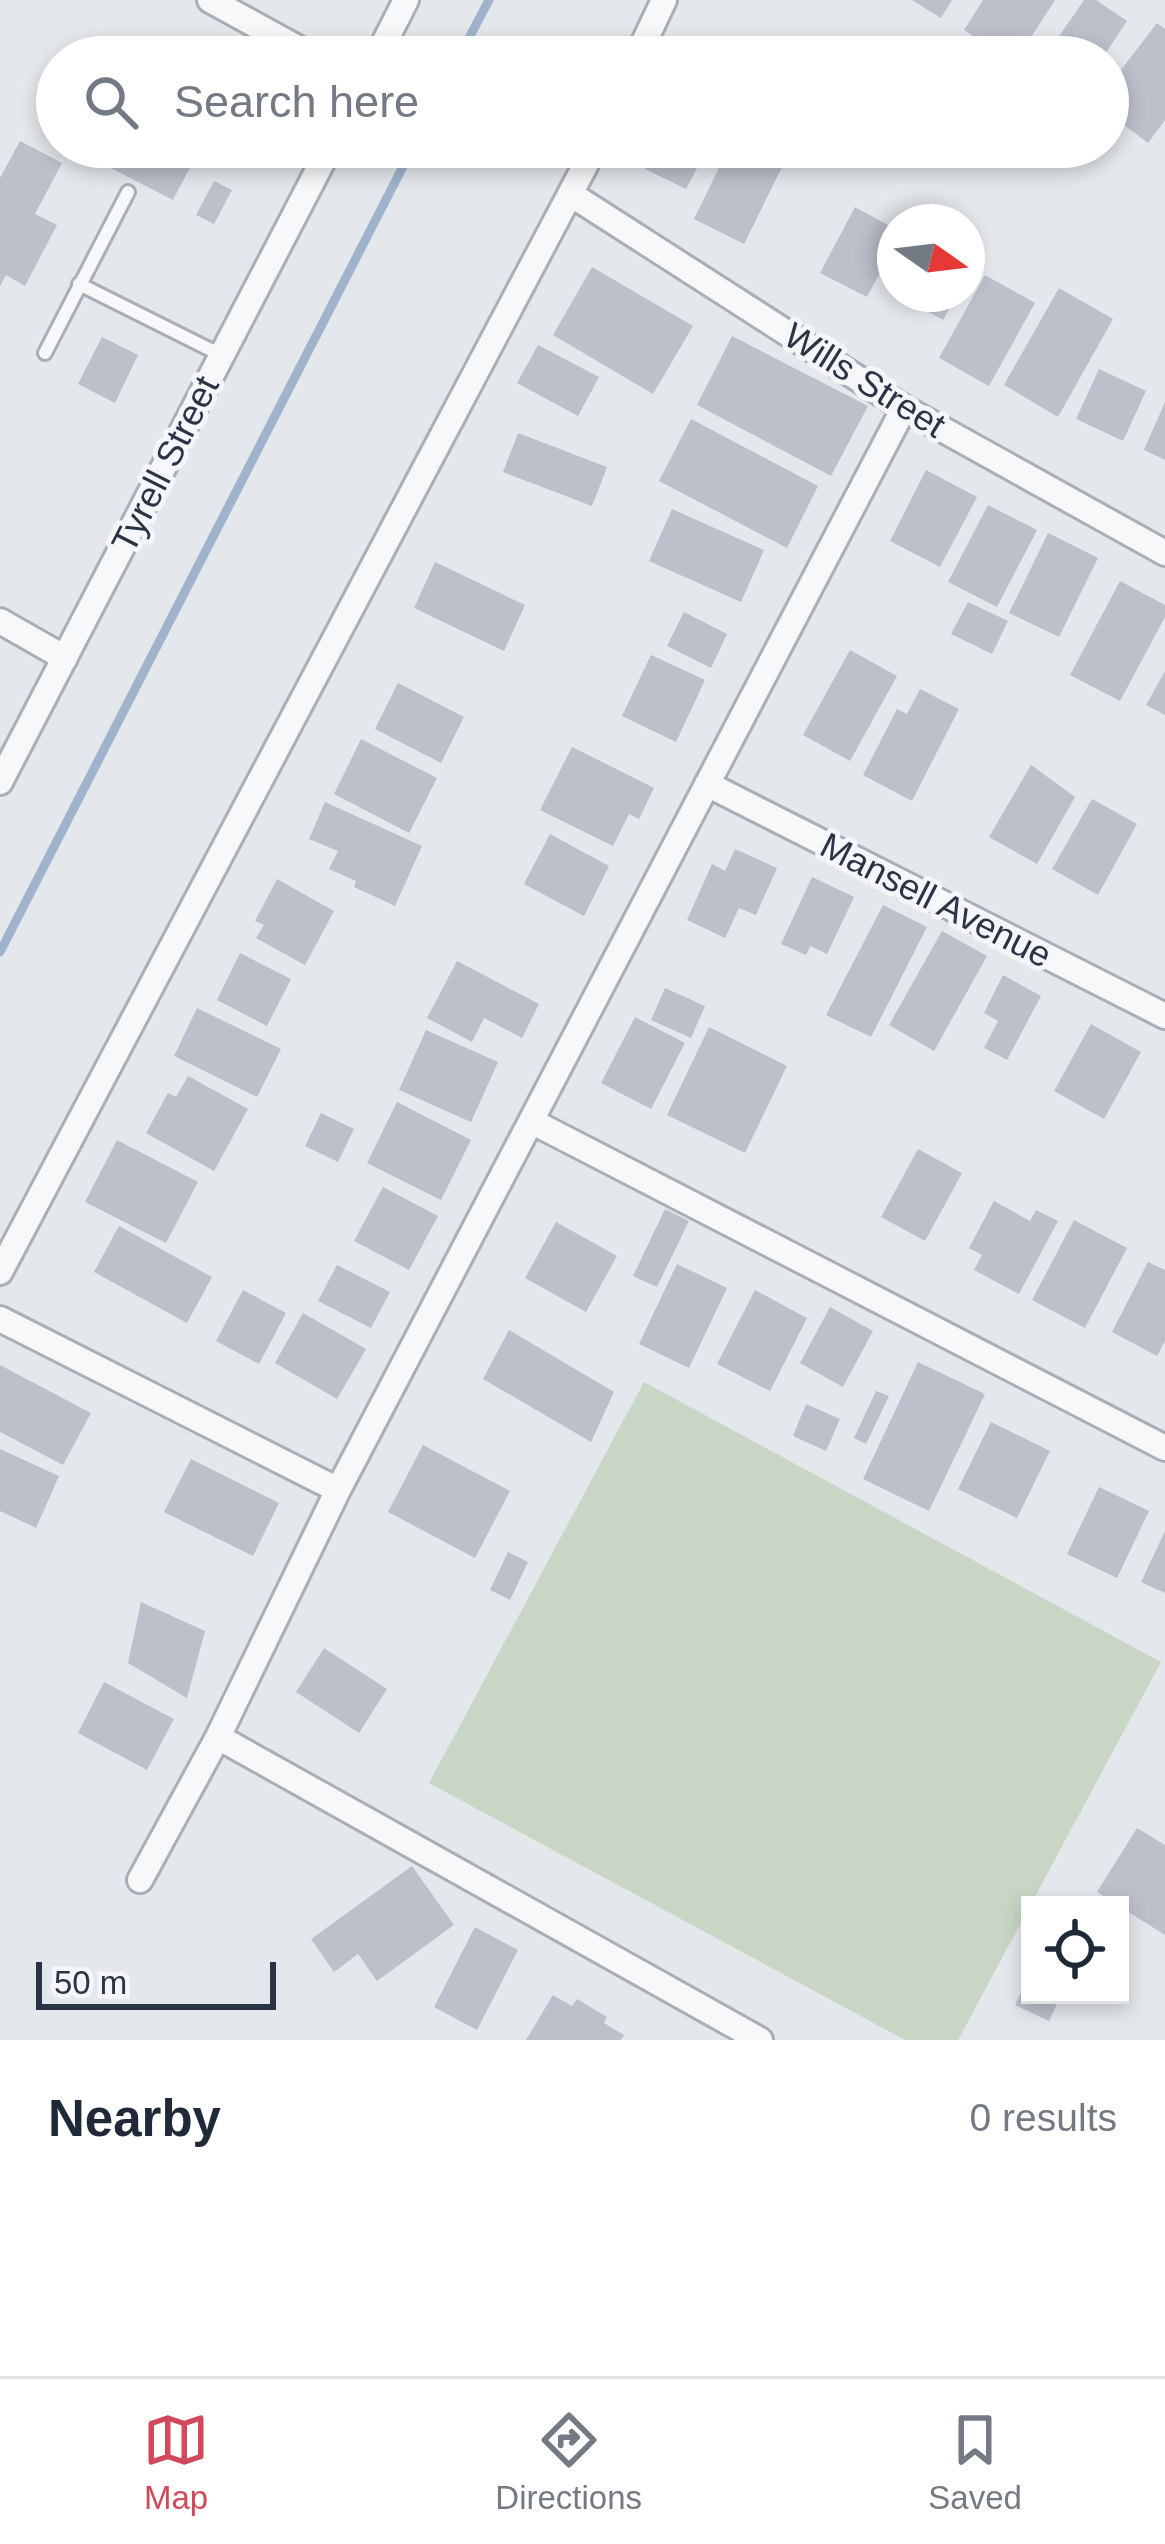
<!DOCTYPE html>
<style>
:root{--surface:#fff;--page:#f6f6f7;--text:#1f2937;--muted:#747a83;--line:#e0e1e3;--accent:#d1495b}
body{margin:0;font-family:Arial,sans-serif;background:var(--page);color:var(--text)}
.controls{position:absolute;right:36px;bottom:36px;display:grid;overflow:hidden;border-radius:0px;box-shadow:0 6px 18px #0003}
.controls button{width:108px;height:108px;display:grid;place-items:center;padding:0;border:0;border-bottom:3px solid var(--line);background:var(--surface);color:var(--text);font:60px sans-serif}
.compass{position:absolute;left:877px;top:204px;width:108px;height:108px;border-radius:50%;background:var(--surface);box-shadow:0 6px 18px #0003;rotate:104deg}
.scale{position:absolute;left:36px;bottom:30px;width:240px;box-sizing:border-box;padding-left:12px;border:6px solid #2b3445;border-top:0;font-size:33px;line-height:42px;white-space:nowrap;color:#2b3445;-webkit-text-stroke:9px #f4f6f9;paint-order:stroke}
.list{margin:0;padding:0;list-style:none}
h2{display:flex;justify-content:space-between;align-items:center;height:156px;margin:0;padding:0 48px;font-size:51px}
h2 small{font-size:39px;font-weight:400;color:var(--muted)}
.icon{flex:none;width:66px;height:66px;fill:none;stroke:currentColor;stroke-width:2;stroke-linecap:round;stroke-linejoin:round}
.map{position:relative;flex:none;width:1165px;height:2040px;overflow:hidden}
.search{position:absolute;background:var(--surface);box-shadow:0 6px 18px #0003;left:36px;right:36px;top:36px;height:132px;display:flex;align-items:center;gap:30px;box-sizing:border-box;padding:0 42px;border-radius:66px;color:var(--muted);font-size:45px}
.sheet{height:336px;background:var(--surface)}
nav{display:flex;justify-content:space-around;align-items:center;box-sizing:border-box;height:168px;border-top:3px solid var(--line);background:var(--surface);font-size:33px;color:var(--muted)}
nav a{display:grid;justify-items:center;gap:6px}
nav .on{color:var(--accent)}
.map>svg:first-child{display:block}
</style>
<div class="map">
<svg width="1165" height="2040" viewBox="0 0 1165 2040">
<rect width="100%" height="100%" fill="#e4e7ec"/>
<path fill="#c9d6c5" d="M644,1382l517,280 -203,378h-53l-476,-257z"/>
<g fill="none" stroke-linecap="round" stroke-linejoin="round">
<path stroke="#9fb4cc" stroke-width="9" d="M459,57l30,-57
M0,952l413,-805"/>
</g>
<path fill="#bbc0ca" d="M912,0h40l-11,18z
M983,0h72l-37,57h-13l-41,-27z
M1084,0h12l31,21 -24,36h-58z
M1157,23l8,6v91l-17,23 -40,-30v-26z
M20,141l42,22 -27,51 22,11 -32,61 -19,-11 -6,11v-108z
M112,147h71l14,7 -24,46 -70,-36z
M655,147h53l-22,42 -41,-20z
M729,147h28l28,14 -41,83 -50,-25z
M214,181l18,9 -18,34 -18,-9z
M855,207l40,22v15l-28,53 -47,-24z
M592,267l101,59 -40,68 -100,-59z
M985,275l50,28 -46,83 -50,-28z
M1059,288l54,31 -55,98 -54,-32z
M897,294h61l-15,26z
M732,336l136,70 -37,70 -134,-71z
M102,337l36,18 -23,48 -37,-19z
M538,345l61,32 -21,39 -61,-33z
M1099,369l47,22 -23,50 -47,-22z
M1165,402v58l-21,-10z
M691,419l127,67 -31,62 -128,-67z
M518,433l89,34 -15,39 -89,-34z
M926,470l51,27 -37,70 -50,-26z
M988,505l49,25 -40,77 -49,-25z
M672,509l92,41 -23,52 -92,-41z
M1048,533l50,25 -39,79 -50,-24z
M435,562l90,43 -21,46 -90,-43z
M1120,581l45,24v12l-45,84 -50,-26z
M968,602l40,19 -16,33 -41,-20z
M684,612l43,22 -16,34 -44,-22z
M850,650l47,26 -47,85 -47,-26z
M651,655l54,25 -29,62 -54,-26z
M1165,671v44l-19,-10z
M398,683l66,34 -23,46 -66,-34z
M920,689l39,20 -47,92 -49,-26 34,-66 10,5z
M361,739l76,39 -28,55 -75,-39z
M572,747l82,41 -15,31 -10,-5 -16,32 -73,-36z
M1031,765l44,32 -38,67 -48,-27z
M1092,799l45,25 -39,71 -46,-26z
M325,802l97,44 -27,60 -41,-19 2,-6 -27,-12 9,-18 -29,-12z
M550,834l59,32 -25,50 -60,-32z
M735,849l42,19 -21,47 -17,-7 -14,30 -38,-18 25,-56 13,7z
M812,877l42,20 -27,57 -17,-8 -4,9 -25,-11z
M277,879l57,32 -29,54 -49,-27 8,-13 -9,-4z
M883,905l44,22 -56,110 -45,-22z
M942,931l45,25 -53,95 -45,-26z
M240,953l51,26 -24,47 -50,-26z
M457,961l82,43 -17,34 -38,-20 -12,24 -45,-24z
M1003,975l38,21 -34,64 -23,-12 14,-27 -14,-8z
M665,988l40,18 -14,32 -40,-18z
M197,1008l84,41 -24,48 -83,-41z
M635,1017l50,26 -34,66 -50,-26z
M1091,1024l50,28 -37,67 -50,-28z
M709,1027l78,39 -42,87 -78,-38z
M426,1030l72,32 -27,60 -72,-32z
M188,1076l60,33 -34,62 -68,-38 22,-40 8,4z
M397,1102l74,38 -30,60 -74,-37z
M321,1113l33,16 -16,33 -33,-16z
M117,1140l81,42 -32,61 -81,-41z
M918,1149l44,24 -37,68 -44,-24z
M383,1187l55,29 -29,54 -55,-29z
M994,1201l36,20 6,-11 22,11 -39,73 -45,-24 8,-15 -13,-7z
M665,1209l24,12 -32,66 -24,-11z
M1074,1220l53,28 -42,80 -53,-28z
M556,1222l61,34 -31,56 -61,-34z
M119,1226l93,51 -25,46 -93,-51z
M1148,1262l17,8v71l-8,15 -45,-24z
M677,1264l50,24 -38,80 -50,-24z
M337,1265l53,27 -19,36 -53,-27z
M243,1290l43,23 -27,51 -43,-23z
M755,1290l52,28 -37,73 -53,-27z
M830,1307l43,24 -30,56 -43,-24z
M303,1313l63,36 -29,50 -62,-36z
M509,1330l105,62 -23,50 -108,-63z
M918,1362l67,32 -56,117 -66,-32z
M0,1365l91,48 -28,52 -63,-33z
M876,1391l13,5 -23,48 -12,-6z
M806,1404l34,15 -14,32 -33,-15z
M991,1422l59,29 -33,67 -59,-29z
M423,1445l87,46 -35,67 -87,-46z
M0,1449l59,27 -23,52 -36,-17z
M191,1459l88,44 -26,53 -89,-44z
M1099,1487l50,24 -32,67 -50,-24z
M1165,1531v62l-24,-11z
M508,1552l20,10 -18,38 -20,-10z
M141,1602l64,29 -18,67 -59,-35z
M324,1648l63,41 -28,44 -63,-41z
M104,1682l70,37 -27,51 -69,-37z
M1137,1828l28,17v90l-68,-43z
M412,1866l42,59 -77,56 -19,-27 -24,18 -23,-33z
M475,1927l43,23 -41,80 -43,-23z
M1030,1973v22h31l-12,26 -34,-16z
M553,1995l19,11 5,-7 30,18 -3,6 20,12 -3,5h-95z"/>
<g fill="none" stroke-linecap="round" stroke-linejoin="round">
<defs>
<path id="service" d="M79,284l142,71
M45,353l83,-161"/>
<path id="minor" d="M210,0l104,57
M377,57l29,-57
M637,57l27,-57
M572,195l332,213 261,145
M0,621l65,37
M0,782l330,-635
M707,784l458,232
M533,1122l632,326
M0,1272l595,-1125
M0,1319l338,171
M218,1737l542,303
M140,1880l78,-143 120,-247 566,-1082"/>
</defs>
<use href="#service" stroke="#a9aeb7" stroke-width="18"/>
<use href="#minor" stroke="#a9aeb7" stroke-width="30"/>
<use href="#service" stroke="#f7f8fa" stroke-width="12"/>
<use href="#minor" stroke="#f7f8fa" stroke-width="24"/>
</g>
<g text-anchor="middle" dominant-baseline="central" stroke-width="10" stroke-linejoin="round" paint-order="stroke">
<g font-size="36" fill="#2b3445" stroke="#f4f6f9">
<text transform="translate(865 380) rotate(32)">Wills Street</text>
<text transform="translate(165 464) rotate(-63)">Tyrell Street</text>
<text transform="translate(936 900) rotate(27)">Mansell Avenue</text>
</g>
</g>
</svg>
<div class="controls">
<button><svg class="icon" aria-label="locate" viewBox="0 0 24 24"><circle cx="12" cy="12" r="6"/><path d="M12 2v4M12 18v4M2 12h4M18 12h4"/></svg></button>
</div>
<svg class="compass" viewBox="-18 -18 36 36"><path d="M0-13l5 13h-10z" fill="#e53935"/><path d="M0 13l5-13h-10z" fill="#747a83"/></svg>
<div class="scale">50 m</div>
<div class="search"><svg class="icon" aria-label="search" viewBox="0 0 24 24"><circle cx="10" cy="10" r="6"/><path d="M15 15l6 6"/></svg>Search here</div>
</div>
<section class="sheet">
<h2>Nearby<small>0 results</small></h2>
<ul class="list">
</ul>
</section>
<nav>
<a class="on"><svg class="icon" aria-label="map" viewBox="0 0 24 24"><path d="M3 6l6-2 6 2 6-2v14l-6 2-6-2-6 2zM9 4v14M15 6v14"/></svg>Map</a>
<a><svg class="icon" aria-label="directions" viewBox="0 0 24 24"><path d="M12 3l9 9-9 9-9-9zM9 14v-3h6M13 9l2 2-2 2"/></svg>Directions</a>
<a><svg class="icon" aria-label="saved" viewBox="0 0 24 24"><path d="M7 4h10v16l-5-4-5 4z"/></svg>Saved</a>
</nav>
